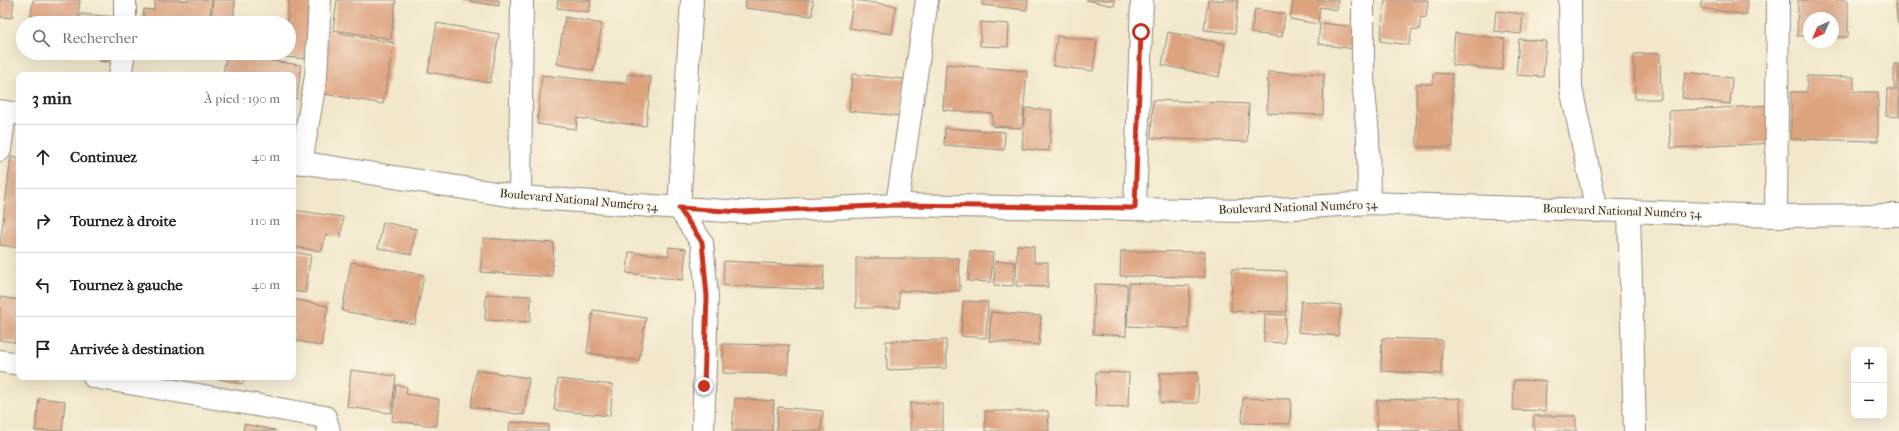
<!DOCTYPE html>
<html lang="fr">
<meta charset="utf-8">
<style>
:root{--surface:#fff;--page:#f2f2f2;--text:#222;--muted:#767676;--line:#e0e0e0}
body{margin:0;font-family:"IM FELL French Canon",serif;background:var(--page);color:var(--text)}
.controls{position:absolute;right:12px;bottom:12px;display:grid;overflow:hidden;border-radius:8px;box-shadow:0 4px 16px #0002}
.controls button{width:36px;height:36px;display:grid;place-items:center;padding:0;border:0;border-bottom:1px solid var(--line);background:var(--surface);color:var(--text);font:20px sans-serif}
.compass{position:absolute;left:1803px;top:12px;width:36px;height:36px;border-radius:50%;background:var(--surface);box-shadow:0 4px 16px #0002;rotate:224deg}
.stop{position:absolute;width:12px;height:12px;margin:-9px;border:3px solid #c8321e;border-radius:50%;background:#fff}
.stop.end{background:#c8321e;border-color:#fff;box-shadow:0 1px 4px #0008}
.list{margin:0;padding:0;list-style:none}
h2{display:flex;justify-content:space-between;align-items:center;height:52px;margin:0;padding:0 16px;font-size:17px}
h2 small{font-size:13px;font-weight:400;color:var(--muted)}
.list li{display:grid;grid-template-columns:26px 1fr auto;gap:12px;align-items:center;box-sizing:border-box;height:64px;padding:0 16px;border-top:1px solid var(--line)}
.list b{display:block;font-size:15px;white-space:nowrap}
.list em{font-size:13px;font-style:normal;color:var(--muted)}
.icon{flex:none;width:22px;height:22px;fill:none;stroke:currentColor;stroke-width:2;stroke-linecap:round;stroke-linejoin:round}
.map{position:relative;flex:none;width:1899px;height:431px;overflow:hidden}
.search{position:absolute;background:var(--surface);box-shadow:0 4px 16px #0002;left:16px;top:16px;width:280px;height:44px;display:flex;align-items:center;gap:10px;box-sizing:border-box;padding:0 14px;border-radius:22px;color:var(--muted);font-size:15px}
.panel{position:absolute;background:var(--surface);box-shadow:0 4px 16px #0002;left:16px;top:72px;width:280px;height:308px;border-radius:8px}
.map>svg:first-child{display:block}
</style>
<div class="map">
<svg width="1899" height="431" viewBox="0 0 1899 431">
<rect width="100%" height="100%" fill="#fcf5e5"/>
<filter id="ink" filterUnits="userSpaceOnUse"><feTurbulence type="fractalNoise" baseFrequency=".025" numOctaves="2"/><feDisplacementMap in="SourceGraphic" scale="8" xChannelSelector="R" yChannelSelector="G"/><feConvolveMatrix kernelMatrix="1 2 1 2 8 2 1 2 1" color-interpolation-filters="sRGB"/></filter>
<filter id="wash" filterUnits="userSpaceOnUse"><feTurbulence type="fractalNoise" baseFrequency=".012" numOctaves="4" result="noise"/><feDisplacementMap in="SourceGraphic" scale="16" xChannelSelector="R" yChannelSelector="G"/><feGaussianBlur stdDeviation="0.9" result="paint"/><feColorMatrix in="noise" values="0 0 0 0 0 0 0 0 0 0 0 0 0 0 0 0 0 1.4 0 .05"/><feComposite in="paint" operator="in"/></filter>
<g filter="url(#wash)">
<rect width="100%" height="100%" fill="#f2e7cb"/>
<g id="blocks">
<path fill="#dda37f" d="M0,0h14l-2,18 -12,-1z
M33,0h47l-3,23h-47z
M155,0h57l-3,23h-67l2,-14 10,1z
M213,0h22l-2,23h-22z
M289,0h26l-6,59 -26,-2 1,-4h5v-30h-2z
M337,0h59l-5,39 -58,-9z
M461,0h38v6z
M558,0h33l-2,12 -32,-4z
M746,0h67l-1,16 -67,-8z
M853,0l43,6 -4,28 -43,-6z
M982,0h46l-1,10 -45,-5z
M1086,0h29l-1,6z
M1208,0h30l-3,33 -31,-3z
M1293,0h45l-1,10 -17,-3 -2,17 -28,-5z
M1385,0h43l-2,18 -5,-1 -2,13 -7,-1 -3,16 -29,-4z
M1702,0h46l-2,15 -45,-7z
M1798,0h50v37h-15v-19h-24v18h-12z
M1895,0h4v23h-1z
M1255,9l30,5 -3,23 -31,-4z
M1496,11l27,3 -2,20 -27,-3z
M80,14l37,3v6h-38z
M565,17l37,7 -8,47 -37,-7z
M981,22l28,2 -1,23 -28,-1z
M437,23l62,11 -9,49 -62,-11z
M1320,23l37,4 -2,22 -37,-5z
M328,31l66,12 -11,61 -64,-11z
M1168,32l57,12 -6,33 -57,-12z
M1455,33l50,6 -3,31 -50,-5z
M1057,36l40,5 -4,30 -40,-5z
M1519,39l27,2 -3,36 -27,-2z
M100,53h15l-1,9 -15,-1z
M1660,53l1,46h-26l-1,-45z
M226,55l75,10 -4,34 -4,-1v-23h-70z
M946,64l81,7 -5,57 -30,-2 1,-12 -50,-4z
M1894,64h5v23h-5z
M1268,72l56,2 -1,41 -56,-2z
M1685,72l47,6 -2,26 -48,-6z
M1433,73l19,1 1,73h-36l-1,-63h17z
M628,74l23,3 -5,49 -69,-8 -1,11 -39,-5 5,-49 84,9z
M852,74l52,5 -3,37 -52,-5z
M1807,76l47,1v15h24v49l-87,-2v-47h16z
M1887,89h12v28l-13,-1z
M1153,100l96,4 -2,38 -96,-4z
M1774,105l2,38 -105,5 -2,-37z
M1025,108l27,2 -3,41 -27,-2z
M945,128l60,4 -1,18 -60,-5z
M11,157l8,2v89l-19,-3z
M293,210l50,7 -2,20 -16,-2 -3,16 -29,-4z
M383,222l33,7 -5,26 -33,-7z
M483,238l71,5 -2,34 -71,-5z
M1017,245l17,1v16h14v25l-32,-1z
M669,247l17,2 -3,31 -56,-7 2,-21 39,4z
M970,251l23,2 -2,29 -23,-1z
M1121,251l84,1v25l-85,-1z
M293,252l18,3 -6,38 -12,-2z
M856,258h103l1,33h-61v17h-43z
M724,261l100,5 -1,24 -100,-5z
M995,261l20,1 -2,24 -19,-1z
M351,262l73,13 -9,49 -73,-13z
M1232,269l54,2v41l-55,-1z
M1129,283l61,3 -2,43 -61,-3z
M1095,284l32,1 -1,51 -33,-2z
M486,294l45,2 -1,26 -45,-2z
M0,297l19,3v43l-19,-3z
M293,299l35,7 -7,40 -28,-6z
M963,301l25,1 -2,36 -25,-2z
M1301,301l40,4 -3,31 -40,-4z
M593,310l53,8 -7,43 -52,-8z
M991,312l50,4 -2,29 -50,-4z
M1265,314l21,1 -2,28 -20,-1z
M1382,338l60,2 -1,34 -60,-3z
M946,340l1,28 -60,2 -1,-29z
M723,344l66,1 -1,29 -65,-1z
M351,370l45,6 -5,37 -44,-6z
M476,370l53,8 -5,37 -53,-8z
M1096,372l33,1 -1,34 -33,-1z
M1160,373h38v30h-38z
M208,377h36l-1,7z
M558,379l55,6 -3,31 -56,-6z
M1514,380l32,1 -1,30 -32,-1z
M396,385l11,2 -1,7 33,5 -2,27 -45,-5z
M39,398l26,3 -3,30h-27z
M735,398l39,3 -2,30h-40z
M1243,398l48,1 -1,25 -48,-1z
M1460,398l1,33 -84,-1v-30z
M910,403l33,1v27h-33z
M778,407l45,4 -2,20h-45z
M985,411h63l1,20h-64z
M1534,416h42v15h-42z
M510,422l39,3 -1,6h-39z
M244,424l31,6v1h-32z"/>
</g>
</g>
<g filter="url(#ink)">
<use href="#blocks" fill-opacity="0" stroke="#8e897b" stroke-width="1"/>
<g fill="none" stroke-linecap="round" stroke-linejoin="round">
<defs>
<path id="street" d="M692,0l-13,208 23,35 5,53 -4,135
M1363,0v78l5,58 1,67
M1570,0l1,88 26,123
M125,23v-23
M120,75l4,-22
M0,150l5,-38
M301,163l15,-87 4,-76
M520,197l2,-197
M897,205l30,-205
M1135,208l7,-208
M1629,212l6,219
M1776,216l2,-216
M0,361l19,3
M94,377l231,40 4,14"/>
<path id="secondary" d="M0,111l19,3
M293,161l227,36 221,15 156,-7 352,6 120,-8 407,13 123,-1"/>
</defs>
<use href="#street" stroke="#8e897b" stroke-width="24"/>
<use href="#secondary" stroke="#8e897b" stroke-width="24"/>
<use href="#street" stroke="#fff" stroke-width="22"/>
<use href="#secondary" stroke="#fff" stroke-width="22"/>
</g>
</g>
<g fill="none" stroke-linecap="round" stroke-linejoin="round" filter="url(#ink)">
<path stroke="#c8321e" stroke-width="5" d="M704,386l3,-90 -5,-54 -23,-34 62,4 156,-7 238,3 6,-176"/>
</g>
<g text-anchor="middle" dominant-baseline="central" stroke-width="3" stroke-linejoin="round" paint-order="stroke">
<g font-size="12" fill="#2b2b2b" stroke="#fcf5e5">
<text transform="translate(579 200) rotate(5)">Boulevard National Numéro 34</text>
<text transform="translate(1298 207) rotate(-2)">Boulevard National Numéro 34</text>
<text transform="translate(1622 211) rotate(2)">Boulevard National Numéro 34</text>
</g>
</g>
</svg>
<div class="controls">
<button>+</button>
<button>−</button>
</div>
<svg class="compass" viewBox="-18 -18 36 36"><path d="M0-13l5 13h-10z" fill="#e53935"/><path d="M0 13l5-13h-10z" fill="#767676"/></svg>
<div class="stop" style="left:1141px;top:32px"></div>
<div class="stop end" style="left:704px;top:386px"></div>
<div class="search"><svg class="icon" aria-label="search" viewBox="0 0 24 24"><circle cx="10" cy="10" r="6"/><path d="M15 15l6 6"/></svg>Rechercher</div>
<section class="panel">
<h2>3 min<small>À pied · 190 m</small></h2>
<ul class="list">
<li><svg class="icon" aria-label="ahead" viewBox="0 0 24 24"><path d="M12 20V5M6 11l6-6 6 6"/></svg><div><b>Continuez</b></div><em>40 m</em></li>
<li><svg class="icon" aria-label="right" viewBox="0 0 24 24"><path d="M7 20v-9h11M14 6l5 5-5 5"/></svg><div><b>Tournez à droite</b></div><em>110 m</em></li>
<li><svg class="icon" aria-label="left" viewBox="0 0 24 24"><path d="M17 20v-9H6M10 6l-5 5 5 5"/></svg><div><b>Tournez à gauche</b></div><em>40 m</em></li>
<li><svg class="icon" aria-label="arrive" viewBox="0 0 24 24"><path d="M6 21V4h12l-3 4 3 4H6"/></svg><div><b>Arrivée à destination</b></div></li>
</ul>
</section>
</div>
